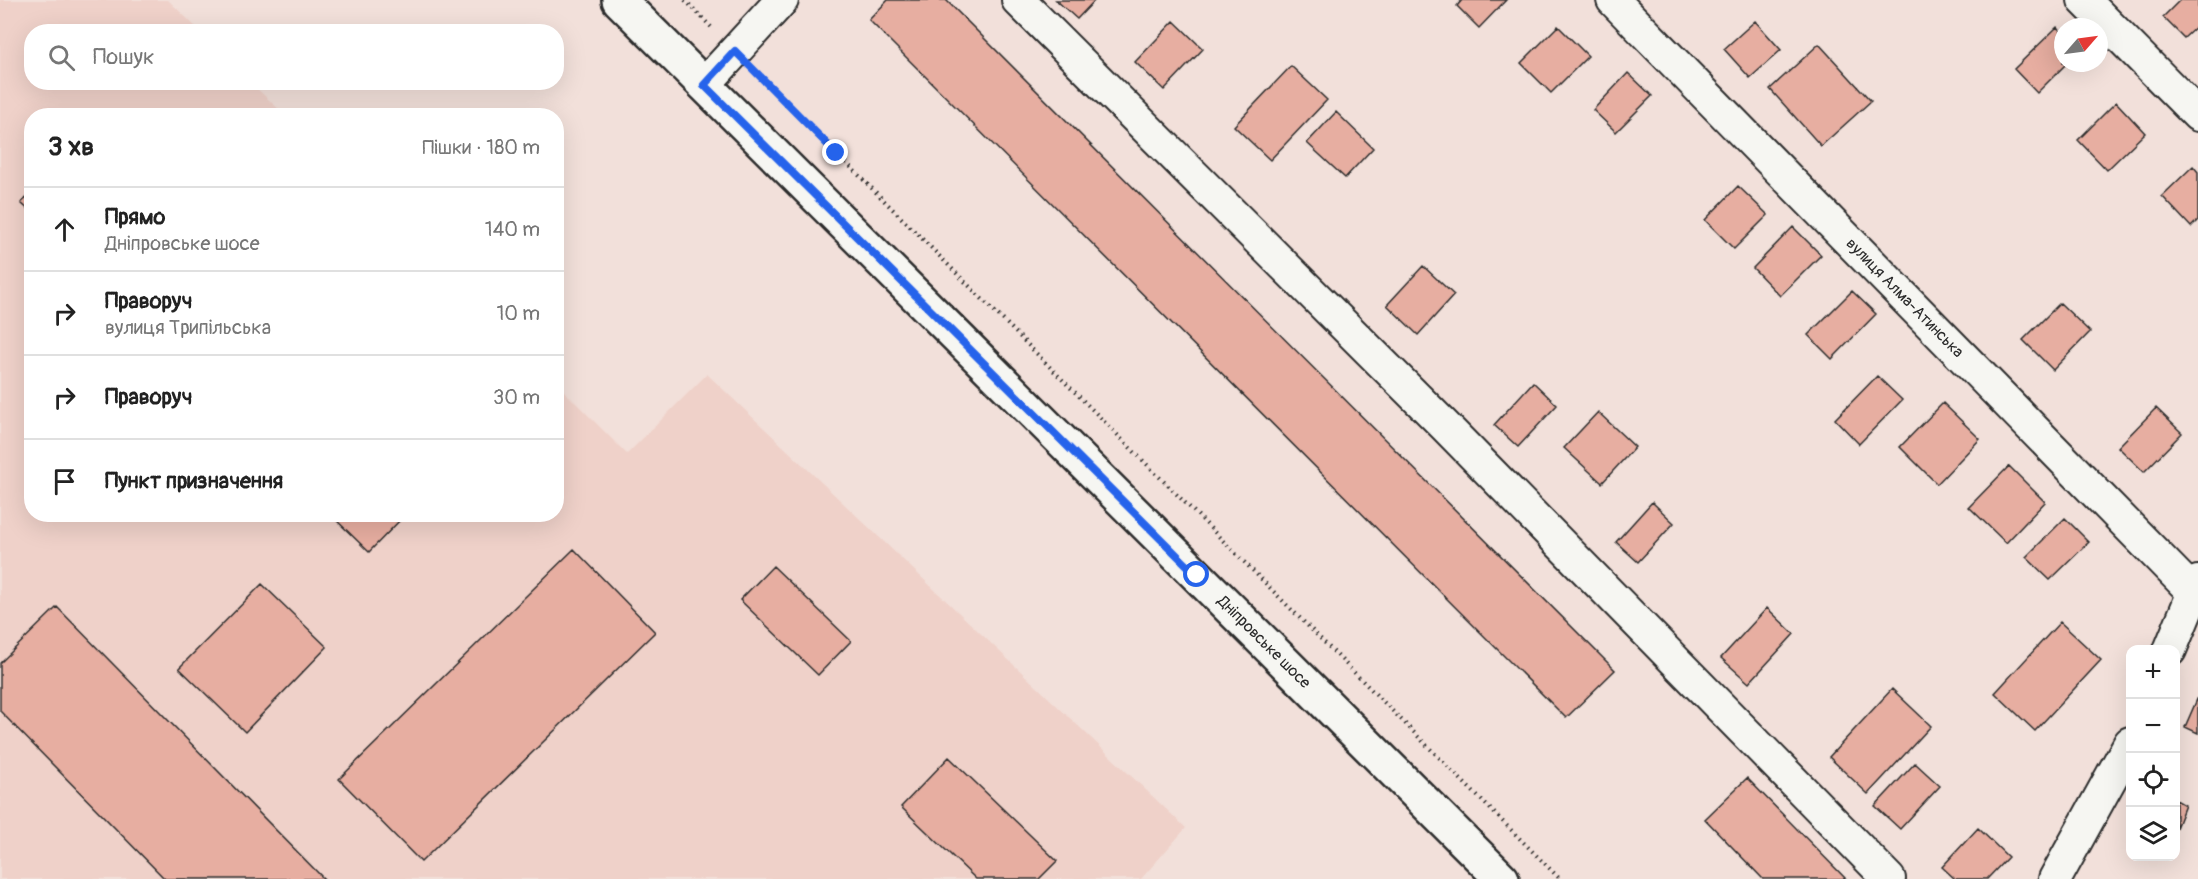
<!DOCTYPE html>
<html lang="uk">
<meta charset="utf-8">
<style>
:root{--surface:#fff;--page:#f2f2f2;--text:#222;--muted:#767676;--line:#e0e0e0}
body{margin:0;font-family:Pangolin,sans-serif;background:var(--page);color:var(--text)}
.controls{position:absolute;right:18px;bottom:18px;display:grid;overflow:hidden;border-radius:12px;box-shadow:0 6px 24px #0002}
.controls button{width:54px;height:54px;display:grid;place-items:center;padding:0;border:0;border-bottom:2px solid var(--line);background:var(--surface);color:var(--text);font:30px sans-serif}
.compass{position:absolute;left:2054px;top:18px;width:54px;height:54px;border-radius:50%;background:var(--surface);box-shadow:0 6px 24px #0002;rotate:62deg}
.stop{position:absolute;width:18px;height:18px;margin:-14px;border:4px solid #2563eb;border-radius:50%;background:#fff}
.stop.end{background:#2563eb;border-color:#fff;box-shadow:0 2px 6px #0008}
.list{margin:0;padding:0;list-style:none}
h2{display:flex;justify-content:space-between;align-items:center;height:78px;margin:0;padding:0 24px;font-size:26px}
h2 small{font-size:20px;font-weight:400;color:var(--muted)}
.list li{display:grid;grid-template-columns:39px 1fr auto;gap:18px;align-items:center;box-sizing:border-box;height:84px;padding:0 24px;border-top:2px solid var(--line)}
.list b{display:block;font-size:22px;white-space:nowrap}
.list p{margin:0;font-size:20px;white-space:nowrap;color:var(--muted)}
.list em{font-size:20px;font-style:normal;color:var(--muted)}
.icon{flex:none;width:33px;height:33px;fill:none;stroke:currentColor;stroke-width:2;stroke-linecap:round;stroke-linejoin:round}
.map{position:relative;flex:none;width:2198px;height:879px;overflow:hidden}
.search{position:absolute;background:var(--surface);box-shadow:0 6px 24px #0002;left:24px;top:24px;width:540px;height:66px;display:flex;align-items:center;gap:15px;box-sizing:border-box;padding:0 21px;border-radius:24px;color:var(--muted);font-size:22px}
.panel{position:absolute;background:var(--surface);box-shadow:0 6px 24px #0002;left:24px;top:108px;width:540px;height:414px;border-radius:24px}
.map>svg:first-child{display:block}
</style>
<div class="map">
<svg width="2198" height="879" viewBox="0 0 2198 879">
<rect width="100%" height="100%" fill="#f2e0da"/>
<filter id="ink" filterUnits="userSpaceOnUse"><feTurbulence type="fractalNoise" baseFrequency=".0167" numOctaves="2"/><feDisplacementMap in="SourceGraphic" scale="12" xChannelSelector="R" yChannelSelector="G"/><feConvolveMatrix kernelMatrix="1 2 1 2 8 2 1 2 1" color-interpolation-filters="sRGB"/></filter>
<g filter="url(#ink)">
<path fill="#efd1c9" d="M0,0h168l32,31 -168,1v50l219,1 34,32 -253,1v398h524l1,-130 70,70 80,-80 479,454 -45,51h-1141z"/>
<path fill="#e7aea1" stroke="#2b2b2b" stroke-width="1.5" d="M888,0h58l669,670 -49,48 -697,-698z
M1056,0h39l-18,19z
M1462,0h44l-27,28 -22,-22z
M2180,0h18v25l-14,13 -21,-21z
M1174,21l29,28 -39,41 -29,-28z
M1755,21l26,29 -31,28 -26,-29z
M1558,26l30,30 -37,37 -30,-30z
M2057,27l6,7v29h4l-30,30 -23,-24z
M1819,44l52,57 -50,45 -51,-57z
M1291,66l36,34 -57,60 -36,-34z
M1628,73l24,23 -36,36 -23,-22z
M2116,102l29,31 -38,37 -29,-30z
M1336,112l37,36 -28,30 -38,-35z
M2193,166l5,6v48l-7,7 -29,-31z
M1738,186l30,29 -34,34 -29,-29z
M32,193v20l-11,-10z
M1793,227l28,28 -41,41 -27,-28z
M1423,266l31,29 -36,40 -31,-30z
M1852,291l24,23 -44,45 -24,-24z
M2060,303l30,29 -37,38 -30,-30z
M1877,376l25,24 -43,44 -24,-25z
M1533,382l24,23 -39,42 -24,-22z
M1943,403l37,36 -43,45 -37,-37z
M2156,408l26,25 -38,39 -26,-25z
M1598,412l37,35 -33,36 -38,-35z
M2009,466l36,36 -39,41 -37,-36z
M1652,502l22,21 -36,39 -22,-20z
M330,514h76l-37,38z
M2065,518l24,24 -39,38 -24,-23z
M574,549l81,83 -234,230 -82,-83z
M773,566l78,75 -33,34 -78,-75z
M262,584l65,63 -82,85 -66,-64z
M57,607l267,272h-159l-165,-168v-48z
M1767,608l27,26 -45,49 -28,-25z
M2060,622l41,38 -66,71 -40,-38z
M1892,689l39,37 -63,68 -39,-37z
M2198,697v36l-13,-6z
M949,757l108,104 -18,18h-63l-75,-72z
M1915,763l25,23 -40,43 -25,-23z
M1747,778l99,101h-83l-58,-60z
M2176,800l9,5 -9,23z
M1978,828l30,29 -21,22h-32l-13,-12z"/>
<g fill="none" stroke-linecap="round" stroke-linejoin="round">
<defs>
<g id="minor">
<path d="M1018,0l426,425 445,454"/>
<path id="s1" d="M1613,0l581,593 4,1"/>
<path d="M2084,0l114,115"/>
<path d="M704,85l78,-85"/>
<path d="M2170,650l28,-68"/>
<path d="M2055,879l75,-136"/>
</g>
<g id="tertiary">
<path id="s2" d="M619,0l883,879"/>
</g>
</defs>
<use href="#minor" stroke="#2b2b2b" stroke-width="36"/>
<use href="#tertiary" stroke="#2b2b2b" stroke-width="38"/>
<path stroke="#2b2b2b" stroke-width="4" stroke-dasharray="1.5 4.5" stroke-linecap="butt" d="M685,0l29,30
M757,73l803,806"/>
<use href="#minor" stroke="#f6f6f2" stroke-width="32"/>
<use href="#tertiary" stroke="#f6f6f2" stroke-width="33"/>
</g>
</g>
<g fill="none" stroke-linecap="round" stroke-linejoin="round" filter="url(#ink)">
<path stroke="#2563eb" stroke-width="8" d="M836,153l-101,-102 -31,34 493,490"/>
</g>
<g text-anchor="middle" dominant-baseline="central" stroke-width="6" stroke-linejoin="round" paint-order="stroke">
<g font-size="16" fill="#2b2b2b" stroke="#f6f6f2">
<text stroke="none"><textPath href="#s1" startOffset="417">вулиця Алма-Атинська</textPath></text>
<text stroke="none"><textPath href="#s2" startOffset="910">Дніпровське шосе</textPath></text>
</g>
</g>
</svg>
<div class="controls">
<button>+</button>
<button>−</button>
<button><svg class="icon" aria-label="locate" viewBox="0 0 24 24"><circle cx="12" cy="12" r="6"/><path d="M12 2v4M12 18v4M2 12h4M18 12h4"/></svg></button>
<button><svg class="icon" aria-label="layers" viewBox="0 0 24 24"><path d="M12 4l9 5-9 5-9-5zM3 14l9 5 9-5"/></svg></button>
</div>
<svg class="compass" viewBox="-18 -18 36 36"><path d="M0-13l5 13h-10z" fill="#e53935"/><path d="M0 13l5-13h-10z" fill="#767676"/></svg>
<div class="stop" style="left:1197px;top:575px"></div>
<div class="stop end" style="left:836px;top:153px"></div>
<div class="search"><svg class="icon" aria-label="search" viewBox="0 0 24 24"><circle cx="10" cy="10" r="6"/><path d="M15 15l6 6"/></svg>Пошук</div>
<section class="panel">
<h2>3 хв<small>Пішки · 180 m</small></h2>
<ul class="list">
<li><svg class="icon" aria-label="ahead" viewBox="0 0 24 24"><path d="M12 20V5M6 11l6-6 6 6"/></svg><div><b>Прямо</b><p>Дніпровське шосе</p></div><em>140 m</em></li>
<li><svg class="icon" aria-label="right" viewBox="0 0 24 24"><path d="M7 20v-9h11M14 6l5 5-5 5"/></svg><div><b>Праворуч</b><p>вулиця Трипільська</p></div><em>10 m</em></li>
<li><svg class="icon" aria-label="right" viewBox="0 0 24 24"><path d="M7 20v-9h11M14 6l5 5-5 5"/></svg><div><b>Праворуч</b></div><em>30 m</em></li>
<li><svg class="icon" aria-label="arrive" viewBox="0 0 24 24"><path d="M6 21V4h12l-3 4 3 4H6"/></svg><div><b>Пункт призначення</b></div></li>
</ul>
</section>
</div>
